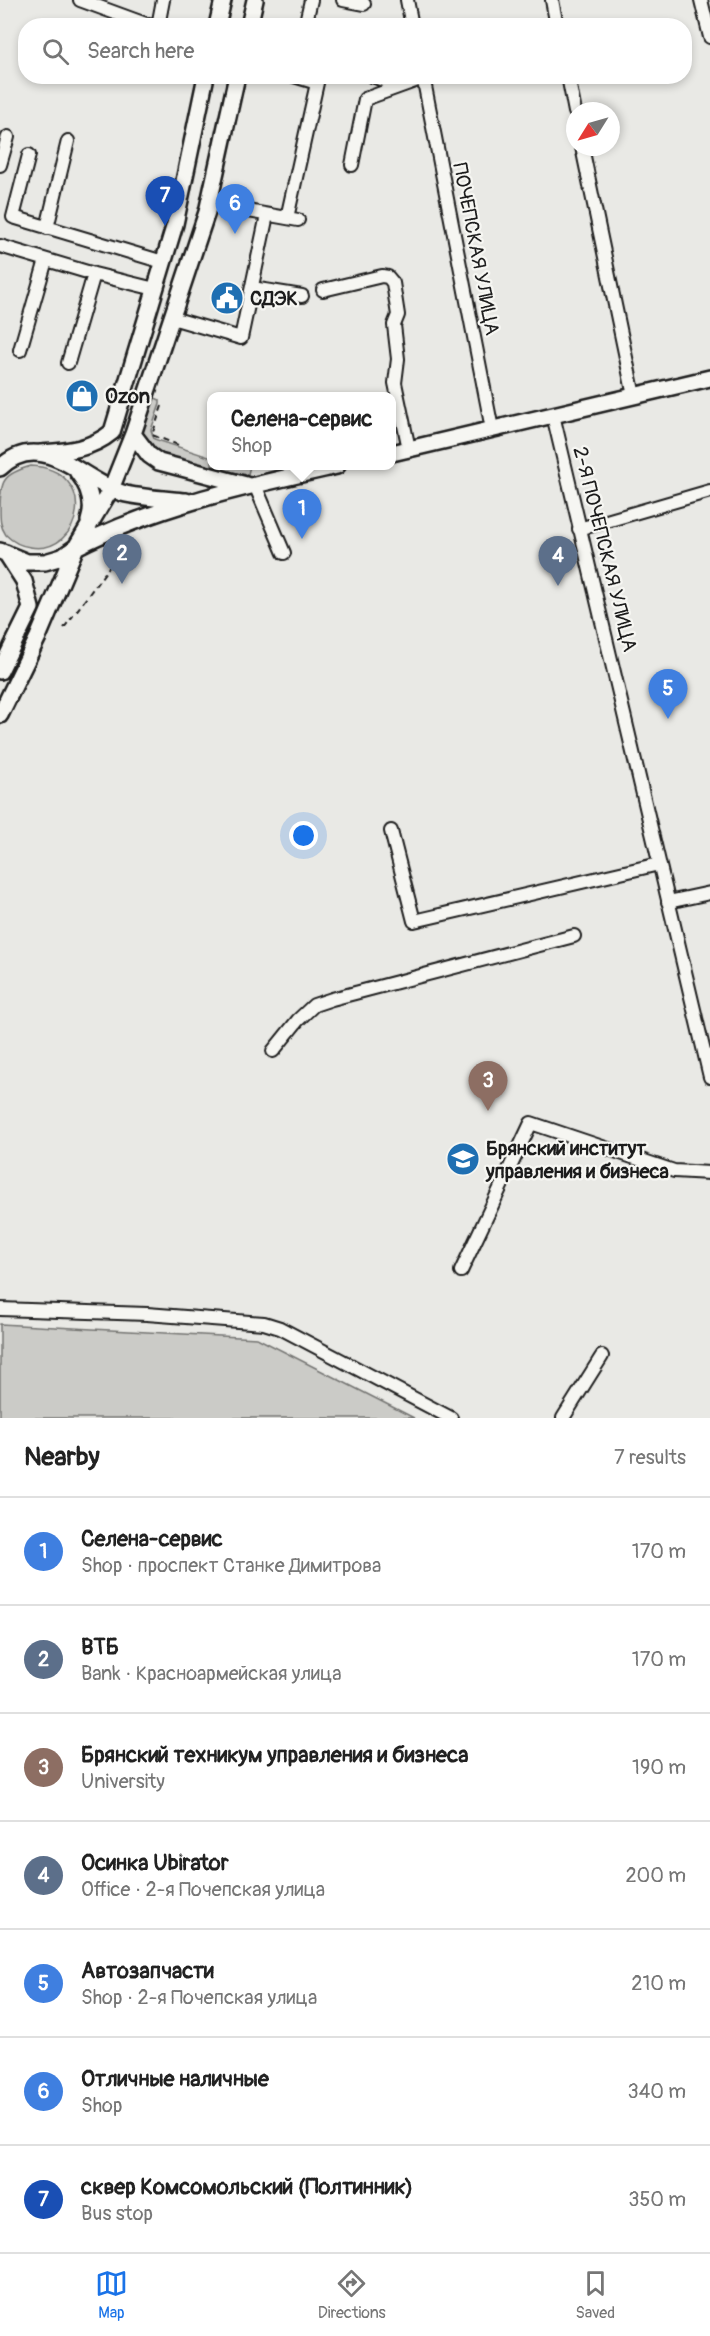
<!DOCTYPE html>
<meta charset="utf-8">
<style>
:root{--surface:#fff;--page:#f2f2f2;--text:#222;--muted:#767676;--line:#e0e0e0;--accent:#1a73e8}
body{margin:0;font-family:Pangolin,sans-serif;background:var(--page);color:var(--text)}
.compass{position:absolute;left:566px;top:102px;width:54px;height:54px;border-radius:50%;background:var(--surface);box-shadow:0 3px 9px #0003;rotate:233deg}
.you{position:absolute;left:304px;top:836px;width:21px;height:21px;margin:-15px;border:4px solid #fff;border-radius:50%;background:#1a73e8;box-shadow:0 0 0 9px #1a73e833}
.badge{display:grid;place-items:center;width:39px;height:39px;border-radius:50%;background:var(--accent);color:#fff;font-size:20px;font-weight:700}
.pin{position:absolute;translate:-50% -50px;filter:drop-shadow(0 2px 3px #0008)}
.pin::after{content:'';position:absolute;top:32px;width:21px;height:18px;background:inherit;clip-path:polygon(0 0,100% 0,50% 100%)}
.popup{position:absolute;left:207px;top:392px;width:189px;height:78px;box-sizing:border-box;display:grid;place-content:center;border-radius:12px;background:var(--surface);filter:drop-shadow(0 2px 4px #0005);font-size:20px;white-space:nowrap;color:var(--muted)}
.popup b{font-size:22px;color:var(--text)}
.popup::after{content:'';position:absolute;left:50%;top:100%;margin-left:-12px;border:12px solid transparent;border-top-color:var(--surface)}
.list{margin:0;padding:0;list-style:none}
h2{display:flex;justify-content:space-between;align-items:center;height:78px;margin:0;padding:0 24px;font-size:26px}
h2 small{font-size:20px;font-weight:400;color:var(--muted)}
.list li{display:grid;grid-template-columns:39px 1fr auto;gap:18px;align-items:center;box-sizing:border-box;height:108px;padding:0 24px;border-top:2px solid var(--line)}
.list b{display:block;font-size:22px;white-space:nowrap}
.list p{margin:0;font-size:20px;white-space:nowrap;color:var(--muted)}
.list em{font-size:20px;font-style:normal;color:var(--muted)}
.icon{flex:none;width:33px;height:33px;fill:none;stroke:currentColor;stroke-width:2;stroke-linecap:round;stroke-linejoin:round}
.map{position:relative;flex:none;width:710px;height:1418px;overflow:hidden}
.search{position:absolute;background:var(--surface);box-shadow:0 3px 9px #0003;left:18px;right:18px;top:18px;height:66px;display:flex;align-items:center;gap:15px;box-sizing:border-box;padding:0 21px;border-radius:24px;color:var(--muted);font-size:22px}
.sheet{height:834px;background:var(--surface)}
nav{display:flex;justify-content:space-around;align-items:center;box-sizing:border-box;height:84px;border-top:2px solid var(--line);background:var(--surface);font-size:16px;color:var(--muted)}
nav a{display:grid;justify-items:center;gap:3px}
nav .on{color:var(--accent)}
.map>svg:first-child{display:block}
</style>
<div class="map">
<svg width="710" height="1418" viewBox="0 0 710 1418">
<rect width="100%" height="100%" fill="#e9e9e5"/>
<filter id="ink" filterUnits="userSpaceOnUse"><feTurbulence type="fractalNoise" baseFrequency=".0167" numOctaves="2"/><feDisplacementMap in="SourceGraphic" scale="12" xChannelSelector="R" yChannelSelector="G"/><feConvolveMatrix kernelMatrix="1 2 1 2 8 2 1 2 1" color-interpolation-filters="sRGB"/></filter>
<g filter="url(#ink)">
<path fill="#cbcbc7" stroke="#747472" stroke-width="1.5" d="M155,398l5,2v4l-9,26 3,9 58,19v8h38l-2,8c-21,3 -95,-15 -105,-33 -4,-7 -2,-15 1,-23 2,-8 4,-14 11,-20z
M31,466c69,3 52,90 -1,81 -9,-1 -17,-5 -24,-12 -6,-9 -6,-15 -6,-26 0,-28 3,-35 31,-43z
M0,1324l257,14 157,80h-414z"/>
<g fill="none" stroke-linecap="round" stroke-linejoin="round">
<defs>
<path id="minor" d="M80,0l71,26
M343,0l21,4
M407,0l5,26
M552,0l5,26
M701,0l9,37
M158,26l5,-26
M305,26l6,-26
M372,76l28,10
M423,76l69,353
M568,76l7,36
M582,147l52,249
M29,155l-16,62 150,45
M0,165l8,-28
M352,165l13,-66 58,-21
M209,204l89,16
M287,218l30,-135 -23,-7
M47,228l21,-87
M0,246l94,28 61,15
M252,288l50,8
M323,290l59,-14 6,1 5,6 5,32 -4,10 4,34 -3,24 14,66
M172,318l69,20 26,-123
M20,350l26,-90
M68,363l26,-89
M553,415l157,662
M255,485l29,68
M579,529l131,-38
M391,831l23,90 245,-57
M668,902l42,-9
M273,1051l25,-31 16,-15 18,-6 242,-63
M461,1271l70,-148 143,48 36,2
M0,1309l147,5 117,9 16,5 171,90
M563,1418l39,-62"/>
<path id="major" d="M217,26l6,-26
M249,26l6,-26
M133,434l16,21 10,7 87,23
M40,453c27,-2 50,-3 72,-21l63,-208 31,-148
M392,453l318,-75
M0,468c43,-42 84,16 126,26 19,4 40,5 60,7
M77,471c11,14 18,32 12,50
M0,551l27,11h18l17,-5 14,-10 35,-58 22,-55 74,-222 30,-136
M0,671l31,-63 -7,-27 -18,-28
M0,715l38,-78 38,-90c82,-42 172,-61 261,-81"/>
</defs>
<use href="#minor" stroke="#1c1c1c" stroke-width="16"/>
<use href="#major" stroke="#1c1c1c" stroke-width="20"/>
<path stroke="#1c1c1c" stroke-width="2" stroke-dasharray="6 4.5" stroke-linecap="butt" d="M162,406l-10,29 29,11
M64,628l51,-69 1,-16"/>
<use href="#minor" stroke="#f6f6f2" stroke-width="12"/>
<use href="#major" stroke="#f6f6f2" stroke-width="15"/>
</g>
</g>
<defs>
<symbol id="civic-disc" viewBox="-11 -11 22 22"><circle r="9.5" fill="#1f6fb2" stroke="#f6f6f2"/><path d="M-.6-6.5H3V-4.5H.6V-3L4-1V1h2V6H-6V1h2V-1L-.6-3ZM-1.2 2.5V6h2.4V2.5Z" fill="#fff"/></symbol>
<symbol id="shop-disc" viewBox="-11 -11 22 22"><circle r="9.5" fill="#1f6fb2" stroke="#f6f6f2"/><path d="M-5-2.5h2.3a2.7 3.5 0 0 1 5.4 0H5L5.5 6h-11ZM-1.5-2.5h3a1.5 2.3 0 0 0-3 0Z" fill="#fff"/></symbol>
<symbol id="university-disc" viewBox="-11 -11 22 22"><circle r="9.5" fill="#1f6fb2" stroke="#f6f6f2"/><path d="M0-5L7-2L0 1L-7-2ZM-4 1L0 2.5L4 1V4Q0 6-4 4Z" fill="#fff"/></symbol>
</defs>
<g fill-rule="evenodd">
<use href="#civic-disc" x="208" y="279" width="38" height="38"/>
<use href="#shop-disc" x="63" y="377" width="38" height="38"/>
<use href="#university-disc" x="444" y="1140" width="38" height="38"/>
</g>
<g text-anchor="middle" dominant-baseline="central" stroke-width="4.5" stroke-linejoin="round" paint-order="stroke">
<g font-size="20" fill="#1c1c1c" stroke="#f6f6f2">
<text transform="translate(476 249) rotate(79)">ПОЧЕПСКАЯ УЛИЦА</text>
<text transform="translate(605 549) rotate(76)">2-Я ПОЧЕПСКАЯ УЛИЦА</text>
</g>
<g font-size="20" font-weight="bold" fill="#1c1c1c" stroke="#f6f6f2" text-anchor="start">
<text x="250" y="298">СДЭК</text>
<text x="105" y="396">Ozon</text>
<text x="486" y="1148">Брянский институт<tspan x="486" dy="23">управления и бизнеса</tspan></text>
</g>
</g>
</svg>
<svg class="compass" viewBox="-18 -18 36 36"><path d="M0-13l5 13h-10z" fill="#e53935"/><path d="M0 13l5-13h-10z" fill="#767676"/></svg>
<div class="you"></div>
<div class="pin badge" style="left:302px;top:539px;background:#3f7fe0">1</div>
<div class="popup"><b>Селена-сервис</b>Shop</div>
<div class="pin badge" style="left:122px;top:584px;background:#5c6f8a">2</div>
<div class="pin badge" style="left:488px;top:1111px;background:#8d6e63">3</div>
<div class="pin badge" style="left:558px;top:586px;background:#5c6f8a">4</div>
<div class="pin badge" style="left:668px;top:719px;background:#3f7fe0">5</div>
<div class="pin badge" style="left:235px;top:234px;background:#3f7fe0">6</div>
<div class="pin badge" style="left:165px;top:226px;background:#1a4fb4">7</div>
<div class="search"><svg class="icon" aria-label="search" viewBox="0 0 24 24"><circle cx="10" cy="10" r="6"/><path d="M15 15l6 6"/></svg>Search here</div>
</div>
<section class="sheet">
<h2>Nearby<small>7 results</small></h2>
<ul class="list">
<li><span class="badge" style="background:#3f7fe0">1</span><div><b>Селена-сервис</b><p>Shop · проспект Станке Димитрова</p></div><em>170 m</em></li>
<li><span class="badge" style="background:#5c6f8a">2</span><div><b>ВТБ</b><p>Bank · Красноармейская улица</p></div><em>170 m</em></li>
<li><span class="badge" style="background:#8d6e63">3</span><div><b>Брянский техникум управления и бизнеса</b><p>University</p></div><em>190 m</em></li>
<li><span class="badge" style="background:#5c6f8a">4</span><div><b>Осинка Ubirator</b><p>Office · 2-я Почепская улица</p></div><em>200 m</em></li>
<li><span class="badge" style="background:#3f7fe0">5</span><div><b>Автозапчасти</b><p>Shop · 2-я Почепская улица</p></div><em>210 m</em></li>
<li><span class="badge" style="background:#3f7fe0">6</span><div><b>Отличные наличные</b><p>Shop</p></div><em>340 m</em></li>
<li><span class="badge" style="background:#1a4fb4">7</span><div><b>сквер Комсомольский (Полтинник)</b><p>Bus stop</p></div><em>350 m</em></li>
</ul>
</section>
<nav>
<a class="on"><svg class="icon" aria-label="map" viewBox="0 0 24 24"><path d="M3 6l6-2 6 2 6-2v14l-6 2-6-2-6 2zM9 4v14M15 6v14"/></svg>Map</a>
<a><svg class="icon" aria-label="directions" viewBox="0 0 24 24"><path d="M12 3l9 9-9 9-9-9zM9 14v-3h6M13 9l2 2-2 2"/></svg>Directions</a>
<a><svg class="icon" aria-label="saved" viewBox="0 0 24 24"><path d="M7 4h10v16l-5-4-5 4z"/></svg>Saved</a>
</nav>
